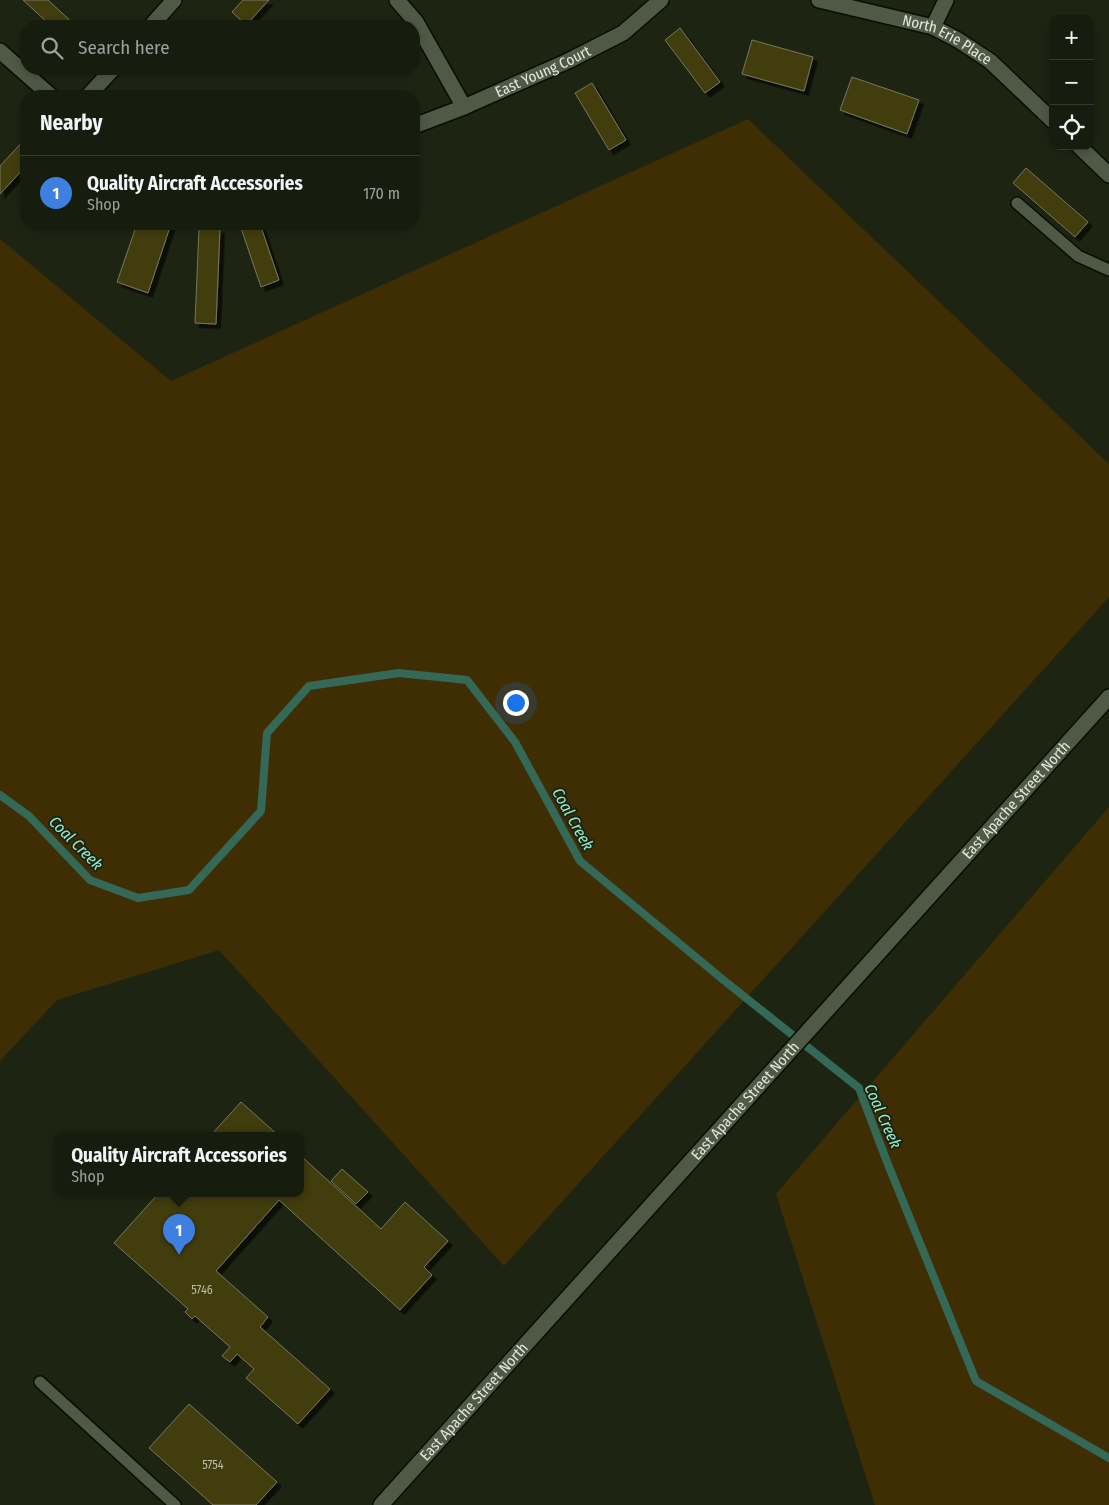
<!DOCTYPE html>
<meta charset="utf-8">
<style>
:root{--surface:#161c0e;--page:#23291c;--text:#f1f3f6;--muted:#9ea19e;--line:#353a2e;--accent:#f59b9b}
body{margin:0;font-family:"Fira Sans Condensed",sans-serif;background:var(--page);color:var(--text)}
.controls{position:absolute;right:15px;top:15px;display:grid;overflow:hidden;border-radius:10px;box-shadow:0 2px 8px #0003}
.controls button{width:45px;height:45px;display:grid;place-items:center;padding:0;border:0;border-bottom:1px solid var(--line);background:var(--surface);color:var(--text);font:25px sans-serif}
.you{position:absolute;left:515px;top:702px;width:18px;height:18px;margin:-12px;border:4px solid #fff;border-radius:50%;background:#1a73e8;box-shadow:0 0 0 8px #1a73e833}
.badge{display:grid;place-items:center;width:32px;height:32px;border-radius:50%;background:var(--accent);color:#fff;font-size:16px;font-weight:700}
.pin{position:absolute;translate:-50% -41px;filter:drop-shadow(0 1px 2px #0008)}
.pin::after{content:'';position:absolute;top:26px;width:18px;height:15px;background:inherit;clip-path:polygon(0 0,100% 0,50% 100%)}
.popup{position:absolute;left:54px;top:1132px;width:250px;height:65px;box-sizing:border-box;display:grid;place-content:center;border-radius:10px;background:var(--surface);filter:drop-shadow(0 1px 4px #0005);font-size:16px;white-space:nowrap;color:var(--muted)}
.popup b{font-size:19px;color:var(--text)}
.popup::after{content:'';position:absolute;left:50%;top:100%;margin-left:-10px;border:10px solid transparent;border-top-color:var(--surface)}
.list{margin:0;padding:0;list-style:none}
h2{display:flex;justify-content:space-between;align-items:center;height:65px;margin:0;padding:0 20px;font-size:21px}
h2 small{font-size:16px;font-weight:400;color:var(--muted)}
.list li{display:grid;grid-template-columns:32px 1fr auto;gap:15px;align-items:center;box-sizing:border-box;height:75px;padding:0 20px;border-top:1px solid var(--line)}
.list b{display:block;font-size:19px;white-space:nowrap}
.list p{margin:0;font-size:16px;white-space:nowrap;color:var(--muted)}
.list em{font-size:16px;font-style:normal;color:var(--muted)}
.icon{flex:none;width:28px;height:28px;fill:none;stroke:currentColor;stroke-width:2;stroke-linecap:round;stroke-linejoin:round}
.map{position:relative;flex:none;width:1109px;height:1505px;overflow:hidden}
.search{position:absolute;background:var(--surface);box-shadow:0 2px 8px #0003;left:20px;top:20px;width:400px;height:55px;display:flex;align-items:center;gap:12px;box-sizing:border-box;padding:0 18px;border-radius:20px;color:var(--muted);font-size:19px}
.panel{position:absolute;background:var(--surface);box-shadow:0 2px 8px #0003;left:20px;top:90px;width:400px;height:140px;border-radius:20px}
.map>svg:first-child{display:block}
</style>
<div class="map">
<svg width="1109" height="1505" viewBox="0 0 1109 1505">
<defs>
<filter id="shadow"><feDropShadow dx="4.5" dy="4.5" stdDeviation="0" flood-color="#0009"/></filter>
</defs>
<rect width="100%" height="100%" fill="#1d2512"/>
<path fill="#3f2d03" d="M748,119l361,345v133l-605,669 -285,-316 -162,50 -57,61v-822l171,142z
M1109,807v698h-234l-99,-311z"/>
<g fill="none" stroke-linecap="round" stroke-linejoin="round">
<path stroke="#346957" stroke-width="8" d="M0,795l29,21 61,64 48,18 51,-8 72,-79 6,-78 42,-47 90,-13 68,7 48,62 65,119 141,117 138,110 28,74 89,219 133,77"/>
</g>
<path fill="#423e10" stroke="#77765f" filter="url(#shadow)" d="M23,0h25l28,26h-25z
M243,0h26l-23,25 -14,-13z
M680,28l40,54 -15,11 -40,-53z
M752,40l61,17 -9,34 -62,-17z
M852,77l67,23 -12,34 -67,-24z
M592,83l34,57 -17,10 -34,-57z
M26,138v28l-26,28v-28z
M1026,168l62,54 -13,15 -62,-54z
M137,224h34l-23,69 -31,-11z
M253,224h7l19,56 -18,7 -20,-59z
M199,229h21l-4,95 -21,-1z
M241,1102l38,34h-69z
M300,1155l81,74 24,-27 43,39 -24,26 8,8 -32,35 -121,-110 -63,71 52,46 -8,10 70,62 -32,35 -52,-46 8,-9 -17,-15 -7,8 -8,-6 8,-9 -35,-31 -3,3 -7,-7 3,-3 -74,-66 44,-49h142z
M342,1169l26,23 -12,12 -25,-23z
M189,1404l88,78 -21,23h-43l-64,-57z"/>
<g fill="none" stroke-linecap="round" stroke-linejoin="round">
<defs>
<path id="lane" d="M1017,203l61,53 31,14
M40,1382l135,123"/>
<g id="street">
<path d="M397,0l19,22 48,85"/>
<path id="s1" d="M819,0l114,27 25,13 32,21 63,60"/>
<path d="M151,26l23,-26"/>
<path d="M933,27l13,-27"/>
<path d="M0,51l51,45"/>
<path d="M88,96l25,-27"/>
<path id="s2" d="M414,126l50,-19 104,-46 55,-28 38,-33"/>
<path d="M1079,146l30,29"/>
</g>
<g id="secondary">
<path id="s3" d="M381,1505l728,-808"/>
</g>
</defs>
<use href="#lane" stroke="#080e01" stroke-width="14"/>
<use href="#street" stroke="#080e01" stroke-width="18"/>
<use href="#secondary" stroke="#080e01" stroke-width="18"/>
<use href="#lane" stroke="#505945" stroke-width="11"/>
<use href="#street" stroke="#505945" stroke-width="15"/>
<use href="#secondary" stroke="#505945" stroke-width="15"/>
</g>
<g text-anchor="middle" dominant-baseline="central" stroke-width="4" stroke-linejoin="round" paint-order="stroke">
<g font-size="12" fill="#bbbea9">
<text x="202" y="1290">5746</text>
<text x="213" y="1465">5754</text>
</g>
<g font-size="15" fill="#e3e8dc" stroke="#1d2512">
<text stroke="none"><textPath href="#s1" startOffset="135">North Erie Place</textPath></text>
<text stroke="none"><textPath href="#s2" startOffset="140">East Young Court</textPath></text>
<text stroke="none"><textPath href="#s3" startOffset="949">East Apache Street North</textPath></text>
<text stroke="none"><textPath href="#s3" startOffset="544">East Apache Street North</textPath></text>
<text stroke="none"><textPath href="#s3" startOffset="139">East Apache Street North</textPath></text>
</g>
<g font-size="16" font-style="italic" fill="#96ebcc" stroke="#1d2512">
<text transform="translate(573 819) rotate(61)">Coal Creek</text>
<text transform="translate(76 843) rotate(45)">Coal Creek</text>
<text transform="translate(883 1116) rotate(66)">Coal Creek</text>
</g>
</g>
</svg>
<div class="controls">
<button>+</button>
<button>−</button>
<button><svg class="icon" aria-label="locate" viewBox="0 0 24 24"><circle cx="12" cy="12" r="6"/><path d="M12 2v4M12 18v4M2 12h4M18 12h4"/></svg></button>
</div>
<div class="you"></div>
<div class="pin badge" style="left:179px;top:1255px;background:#3f7fe0">1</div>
<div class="popup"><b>Quality Aircraft Accessories</b>Shop</div>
<div class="search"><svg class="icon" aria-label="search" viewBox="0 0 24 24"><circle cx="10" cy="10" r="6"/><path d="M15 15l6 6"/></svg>Search here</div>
<section class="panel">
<h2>Nearby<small></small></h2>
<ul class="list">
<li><span class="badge" style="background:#3f7fe0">1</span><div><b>Quality Aircraft Accessories</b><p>Shop</p></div><em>170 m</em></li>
</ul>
</section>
</div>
